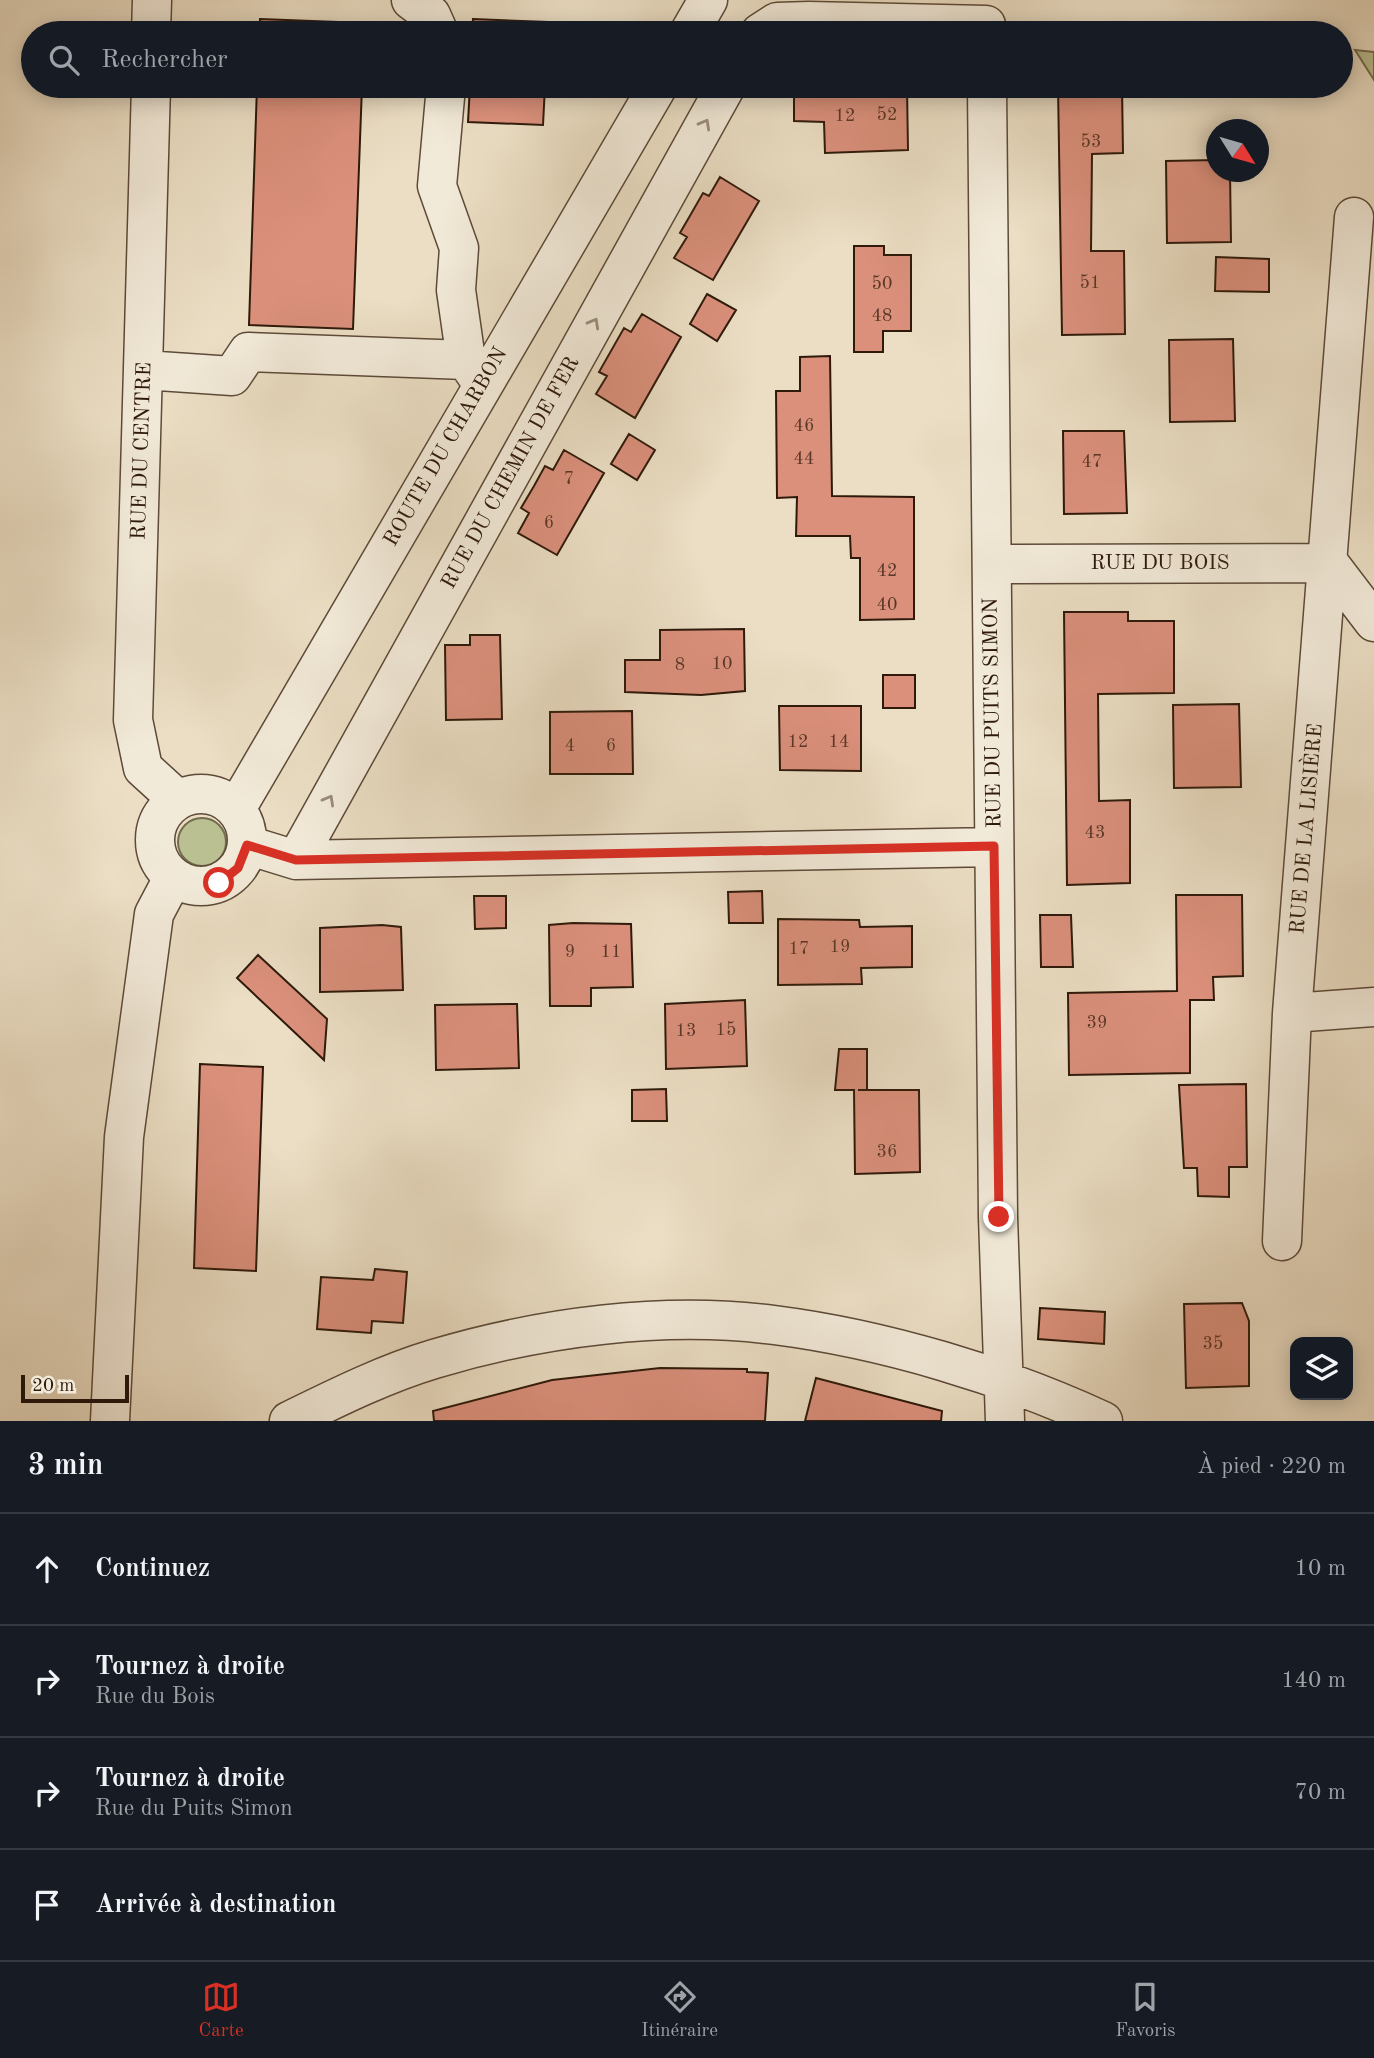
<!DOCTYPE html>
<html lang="fr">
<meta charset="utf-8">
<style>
:root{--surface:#171b24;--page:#242831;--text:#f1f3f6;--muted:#9ea1a6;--line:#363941;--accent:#d93025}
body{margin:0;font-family:"Old Standard TT",serif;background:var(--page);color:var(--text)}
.controls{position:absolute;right:21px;bottom:21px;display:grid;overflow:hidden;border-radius:14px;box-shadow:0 4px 18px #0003}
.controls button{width:63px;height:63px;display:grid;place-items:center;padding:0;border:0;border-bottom:2px solid var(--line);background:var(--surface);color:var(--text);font:35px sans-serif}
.compass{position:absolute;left:1206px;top:119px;width:63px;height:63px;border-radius:50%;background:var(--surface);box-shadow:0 4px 18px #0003;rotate:127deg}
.scale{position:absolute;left:21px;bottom:18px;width:108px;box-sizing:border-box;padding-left:7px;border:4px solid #2e190a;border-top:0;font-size:19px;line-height:24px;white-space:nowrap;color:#2e190a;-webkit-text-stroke:5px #f2ead9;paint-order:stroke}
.stop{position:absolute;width:21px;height:21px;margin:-16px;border:5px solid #d93025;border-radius:50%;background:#fff}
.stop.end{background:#d93025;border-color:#fff;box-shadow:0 2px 7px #0008}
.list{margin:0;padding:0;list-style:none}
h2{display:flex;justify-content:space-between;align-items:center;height:91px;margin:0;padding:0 28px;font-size:30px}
h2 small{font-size:23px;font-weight:400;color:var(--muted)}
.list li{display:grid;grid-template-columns:46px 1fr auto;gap:21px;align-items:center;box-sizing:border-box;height:112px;padding:0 28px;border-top:2px solid var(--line)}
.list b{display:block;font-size:26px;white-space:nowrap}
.list p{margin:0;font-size:23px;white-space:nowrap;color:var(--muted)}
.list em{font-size:23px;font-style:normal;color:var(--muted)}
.icon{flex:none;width:38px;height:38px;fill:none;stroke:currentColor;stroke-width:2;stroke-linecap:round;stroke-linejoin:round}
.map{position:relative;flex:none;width:1374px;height:1421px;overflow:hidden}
.search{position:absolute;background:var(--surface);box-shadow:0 4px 18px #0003;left:21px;right:21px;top:21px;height:77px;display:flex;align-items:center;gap:18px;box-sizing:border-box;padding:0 24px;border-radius:38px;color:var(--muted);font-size:26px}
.sheet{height:539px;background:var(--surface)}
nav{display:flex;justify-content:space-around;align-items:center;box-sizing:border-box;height:98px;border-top:2px solid var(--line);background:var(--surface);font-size:19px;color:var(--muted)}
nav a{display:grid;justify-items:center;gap:4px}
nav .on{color:var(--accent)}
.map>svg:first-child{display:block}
</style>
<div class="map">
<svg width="1374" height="1421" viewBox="0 0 1374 1421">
<rect width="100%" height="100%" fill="#ebdec4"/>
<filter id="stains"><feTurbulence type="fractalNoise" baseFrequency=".00286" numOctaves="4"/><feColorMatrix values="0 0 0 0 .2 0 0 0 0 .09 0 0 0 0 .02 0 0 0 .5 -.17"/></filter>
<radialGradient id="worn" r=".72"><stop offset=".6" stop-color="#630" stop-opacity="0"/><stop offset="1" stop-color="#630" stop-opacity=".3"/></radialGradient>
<path fill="#bbc092" stroke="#746c4e" stroke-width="2" d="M1355,50l19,2v28z
M178 842a24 24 0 1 1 48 0a24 24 0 1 1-48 0Z"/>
<path fill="#db907c" stroke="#2e190a" stroke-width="2" d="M260,19l104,4v10h-105z
M473,19l75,3 -1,11h-75z
M257,86h105l-9,243 -104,-4z
M470,86h75l-2,39 -75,-3z
M846,86l61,1 1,63 -83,3 -1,-31 -30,-1v-31z
M1058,86h64l1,67 -31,1 -1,97h33l1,83 -63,1z
M1216,160v12h14l1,70 -64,1 -1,-82z
M720,177l39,24 -46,79 -39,-22 13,-21 -7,-4 11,-19 12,-21 6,3z
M854,246h30v9h27v76h-28v21h-29z
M1216,257l53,2v33l-54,-1z
M707,294l29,16 -19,31 -27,-17z
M642,314l39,23 -46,81 -39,-24 11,-18 -8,-4 25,-44 7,4z
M1233,339l2,82 -65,1 -1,-82z
M830,356l2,140 82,1v122l-54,1v-62h-9l-1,-22h-54l1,-39 -20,1 -1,-107h24v-34z
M1063,431h61l3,82 -63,1z
M629,434l26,16 -18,30 -26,-16z
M564,450l40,23 -47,82 -39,-22 11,-20 -8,-5 13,-22 11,-20 8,4z
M1064,612h64v9h46v72l-76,1 1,107 31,-1v83l-63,2z
M744,629l1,62 -44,4 -76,-3v-32h35v-30z
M470,635h30l2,84 -56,1 -1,-75h25z
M883,675h32v33h-32z
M1239,704l2,83 -67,1 -1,-83z
M779,706h82v65l-81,-1z
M632,711l1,63h-83v-62z
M762,891l1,32h-34l-1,-31z
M1176,895h66l1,81 -30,1 1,23h-24v73l-121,2 -1,-82 109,-2z
M474,896h32v32l-31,1z
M1040,915h31l2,52h-32z
M778,919l81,1 1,7 52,-1v41l-51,1 1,16 -84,1z
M573,923l58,1 2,63 -42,1v18h-41l-1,-81z
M382,925l19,2 2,63 -83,2v-64z
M258,955l69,64 -3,41 -87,-82z
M745,1000l2,66 -81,3 -1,-65z
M517,1004l2,64 -83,2 -1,-65z
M839,1049h28v41h-9h61l1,82 -65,2 -1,-84h-19z
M200,1064l63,3 -7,204 -62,-3z
M1246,1084l1,83h-18v30l-31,-1 -1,-28h-13l-5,-83z
M666,1089l1,32h-35v-31z
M375,1269l32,3 -4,51 -31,-2 -1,12 -54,-4 4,-52 52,3z
M1242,1303l7,18v65l-63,2 -2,-84z
M1040,1308l65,4 -1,32 -66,-5z
M660,1368l87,1v3l21,1 -3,48h-331l-1,-10 119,-31z
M816,1378l126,33 -1,10h-136z"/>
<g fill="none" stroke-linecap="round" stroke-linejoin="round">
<defs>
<path id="minor" d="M411,0l20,15 8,18
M151,33l1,-33
M689,33l19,-33
M760,33l17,-11 32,-1 177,4
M151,86l-18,634 10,48 34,31
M446,86l-9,100 22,62 -3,42 10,70 13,19
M987,86l11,1131 7,204
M1354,217l-62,796 82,-6
M144,370l88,6 16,-24 218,8
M1329,563l45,59
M992,564l337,-1
M155 840a46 46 0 1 1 92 0a46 46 0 1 1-92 0Z
M236,809l422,-723
M247,845l49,15 698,-13
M296,860l430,-774
M1282,1241l10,-228
M110,1421l14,-284 30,-223 19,-36
M289,1421c47,-23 95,-47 145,-62 107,-32 229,-48 340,-34 110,14 229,50 329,96"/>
</defs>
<use href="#minor" stroke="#5d4a38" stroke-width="41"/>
<use href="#minor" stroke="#f2ead9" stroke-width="38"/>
</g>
<defs><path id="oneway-chevron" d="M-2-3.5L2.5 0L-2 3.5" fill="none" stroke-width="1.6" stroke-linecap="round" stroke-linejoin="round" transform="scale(1.75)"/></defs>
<g stroke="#9a8c7c">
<use href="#oneway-chevron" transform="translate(705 124) rotate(-61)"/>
<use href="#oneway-chevron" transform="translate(594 323) rotate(-61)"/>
<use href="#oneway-chevron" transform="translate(329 800) rotate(-61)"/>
</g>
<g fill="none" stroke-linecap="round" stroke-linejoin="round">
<path stroke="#d93025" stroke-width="9" d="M219,883l19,-15 9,-23 49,15 698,-14 5,371"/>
</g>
<g text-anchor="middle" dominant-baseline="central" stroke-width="5" stroke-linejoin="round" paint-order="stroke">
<g font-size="18" fill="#593726">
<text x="887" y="115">52</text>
<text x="845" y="116">12</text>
<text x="1091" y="142">53</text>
<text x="1090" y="283">51</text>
<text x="882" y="284">50</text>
<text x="882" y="316">48</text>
<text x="804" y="426">46</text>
<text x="804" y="459">44</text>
<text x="1092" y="462">47</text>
<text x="569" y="479">7</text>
<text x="549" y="523">6</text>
<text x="887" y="571">42</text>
<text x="887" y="605">40</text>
<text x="722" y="664">10</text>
<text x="680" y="665">8</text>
<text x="798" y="742">12</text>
<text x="839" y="742">14</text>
<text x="570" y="746">4</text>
<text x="611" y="746">6</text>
<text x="1095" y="833">43</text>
<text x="840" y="947">19</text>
<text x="799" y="949">17</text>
<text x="570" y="952">9</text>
<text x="611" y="952">11</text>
<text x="1097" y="1023">39</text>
<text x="726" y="1030">15</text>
<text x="686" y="1031">13</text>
<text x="887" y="1152">36</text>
<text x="1213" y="1344">35</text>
</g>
<g font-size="21" fill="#2e190a" stroke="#f2ead9">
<text transform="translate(446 447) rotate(-60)">ROUTE DU CHARBON</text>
<text transform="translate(142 451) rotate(-88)">RUE DU CENTRE</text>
<text transform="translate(511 473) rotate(-61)">RUE DU CHEMIN DE FER</text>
<text x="1160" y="563">RUE DU BOIS</text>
<text transform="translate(993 713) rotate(-91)">RUE DU PUITS SIMON</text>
<text transform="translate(1307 829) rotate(-85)">RUE DE LA LISIÈRE</text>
</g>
</g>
<rect width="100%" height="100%" filter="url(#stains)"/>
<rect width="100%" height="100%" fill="url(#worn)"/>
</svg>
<div class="controls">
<button><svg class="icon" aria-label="layers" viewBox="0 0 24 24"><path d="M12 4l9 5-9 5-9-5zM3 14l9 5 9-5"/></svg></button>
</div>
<svg class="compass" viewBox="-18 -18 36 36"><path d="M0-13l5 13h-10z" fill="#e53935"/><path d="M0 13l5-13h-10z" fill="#9ea1a6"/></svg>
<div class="scale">20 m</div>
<div class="stop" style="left:219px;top:883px"></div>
<div class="stop end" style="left:999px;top:1217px"></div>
<div class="search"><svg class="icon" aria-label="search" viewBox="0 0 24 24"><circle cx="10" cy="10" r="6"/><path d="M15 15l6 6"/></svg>Rechercher</div>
</div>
<section class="sheet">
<h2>3 min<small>À pied · 220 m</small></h2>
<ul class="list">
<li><svg class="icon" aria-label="ahead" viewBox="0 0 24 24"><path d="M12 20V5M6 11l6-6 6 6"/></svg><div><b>Continuez</b></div><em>10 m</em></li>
<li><svg class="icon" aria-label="right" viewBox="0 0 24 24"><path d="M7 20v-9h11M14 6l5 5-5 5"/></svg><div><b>Tournez à droite</b><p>Rue du Bois</p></div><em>140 m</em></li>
<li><svg class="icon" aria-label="right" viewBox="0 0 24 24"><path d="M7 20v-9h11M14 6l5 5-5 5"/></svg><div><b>Tournez à droite</b><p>Rue du Puits Simon</p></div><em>70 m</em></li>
<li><svg class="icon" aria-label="arrive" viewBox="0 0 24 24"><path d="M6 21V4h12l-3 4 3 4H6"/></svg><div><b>Arrivée à destination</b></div></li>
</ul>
</section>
<nav>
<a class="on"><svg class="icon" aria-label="map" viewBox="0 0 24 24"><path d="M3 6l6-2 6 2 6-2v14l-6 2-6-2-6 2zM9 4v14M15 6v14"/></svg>Carte</a>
<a><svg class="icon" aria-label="directions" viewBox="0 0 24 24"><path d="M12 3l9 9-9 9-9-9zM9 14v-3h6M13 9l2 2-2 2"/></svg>Itinéraire</a>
<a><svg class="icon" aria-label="saved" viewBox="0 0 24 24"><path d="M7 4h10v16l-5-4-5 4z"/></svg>Favoris</a>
</nav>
